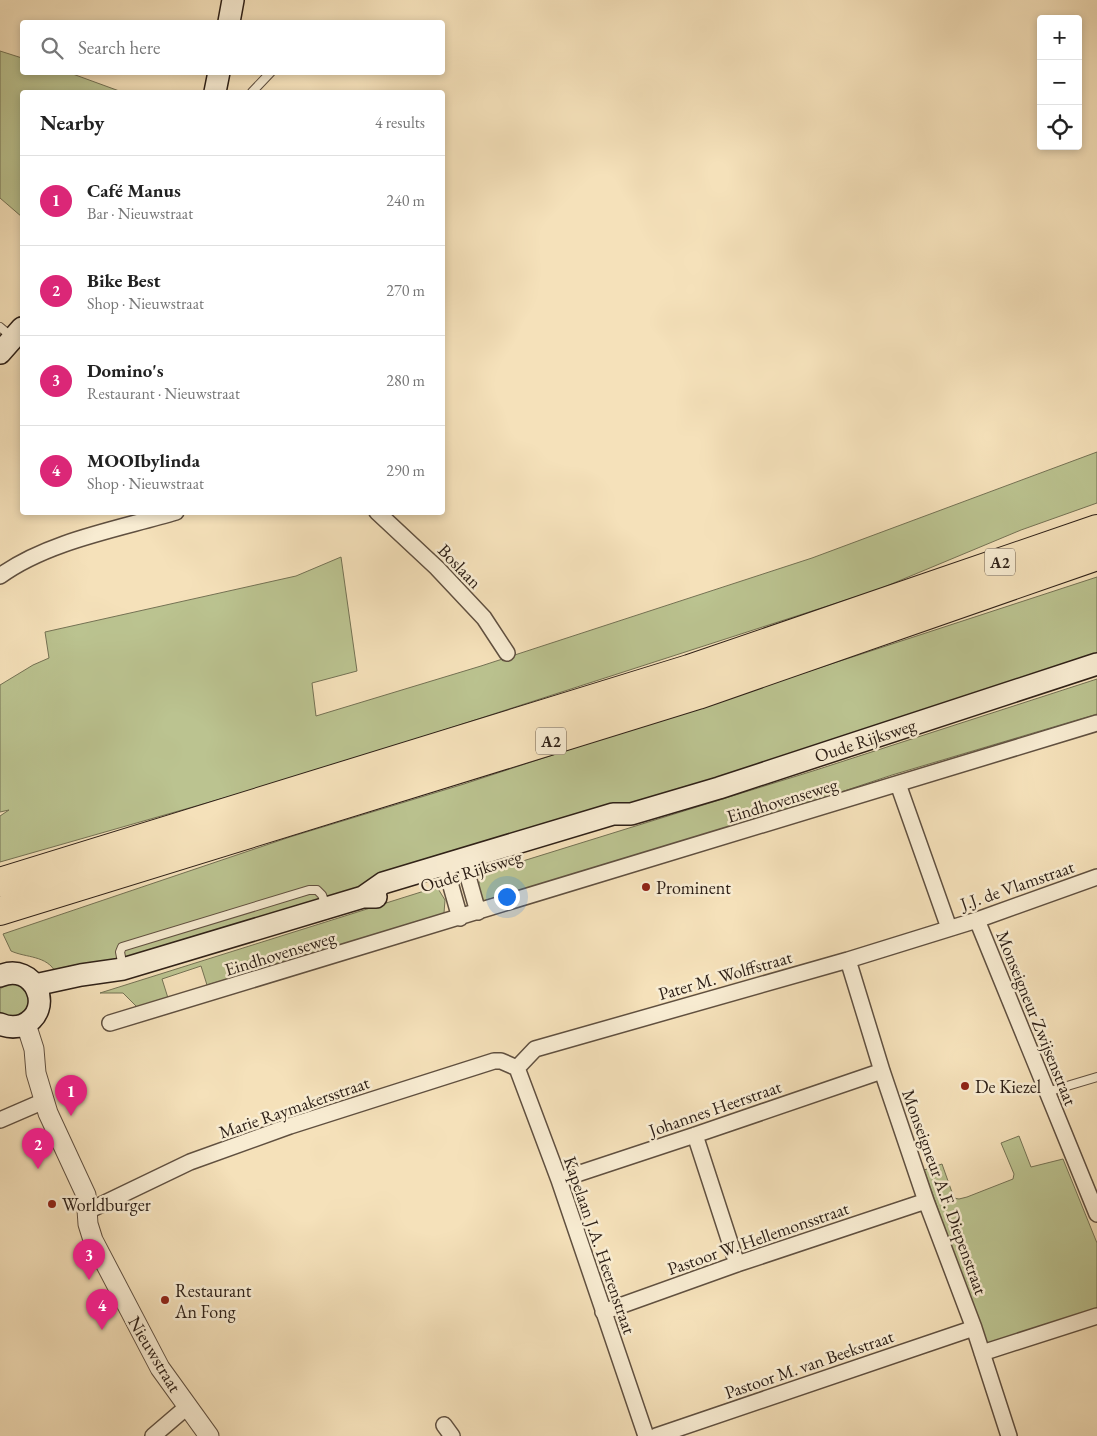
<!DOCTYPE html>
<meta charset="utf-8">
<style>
:root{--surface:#fff;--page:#f2f2f2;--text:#222;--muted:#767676;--line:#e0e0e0;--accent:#db2777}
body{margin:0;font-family:"EB Garamond",serif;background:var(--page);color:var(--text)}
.controls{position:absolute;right:15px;top:15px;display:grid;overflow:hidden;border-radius:5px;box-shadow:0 2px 8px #0003}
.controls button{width:45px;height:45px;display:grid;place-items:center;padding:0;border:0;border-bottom:1px solid var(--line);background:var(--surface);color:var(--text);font:25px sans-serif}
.you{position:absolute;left:506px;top:896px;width:18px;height:18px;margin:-12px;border:4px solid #fff;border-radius:50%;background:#1a73e8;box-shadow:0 0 0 8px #1a73e833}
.badge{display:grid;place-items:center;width:32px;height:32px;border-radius:50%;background:var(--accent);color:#fff;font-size:16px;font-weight:700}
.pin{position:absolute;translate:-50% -41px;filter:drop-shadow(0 1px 2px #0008)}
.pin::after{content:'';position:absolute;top:26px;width:18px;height:15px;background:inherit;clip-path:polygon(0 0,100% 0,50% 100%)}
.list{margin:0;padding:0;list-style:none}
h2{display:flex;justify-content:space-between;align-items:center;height:65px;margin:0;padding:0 20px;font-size:21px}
h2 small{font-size:16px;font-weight:400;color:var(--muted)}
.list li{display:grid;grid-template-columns:32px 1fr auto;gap:15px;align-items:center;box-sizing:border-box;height:90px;padding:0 20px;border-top:1px solid var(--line)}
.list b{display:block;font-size:19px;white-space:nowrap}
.list p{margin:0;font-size:16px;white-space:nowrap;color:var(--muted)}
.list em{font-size:16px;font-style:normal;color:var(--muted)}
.icon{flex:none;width:28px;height:28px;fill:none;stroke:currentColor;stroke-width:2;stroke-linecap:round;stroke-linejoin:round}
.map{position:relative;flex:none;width:1097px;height:1436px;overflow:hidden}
.search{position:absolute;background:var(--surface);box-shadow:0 2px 8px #0003;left:20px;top:20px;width:425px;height:55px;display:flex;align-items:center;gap:12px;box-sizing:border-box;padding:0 18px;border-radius:5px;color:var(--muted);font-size:19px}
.panel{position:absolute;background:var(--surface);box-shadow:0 2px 8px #0003;left:20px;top:90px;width:425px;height:425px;border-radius:5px}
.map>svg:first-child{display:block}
</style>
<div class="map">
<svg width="1097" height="1436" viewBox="0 0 1097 1436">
<rect width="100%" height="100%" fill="#f5e1ba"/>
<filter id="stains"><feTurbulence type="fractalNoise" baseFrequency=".004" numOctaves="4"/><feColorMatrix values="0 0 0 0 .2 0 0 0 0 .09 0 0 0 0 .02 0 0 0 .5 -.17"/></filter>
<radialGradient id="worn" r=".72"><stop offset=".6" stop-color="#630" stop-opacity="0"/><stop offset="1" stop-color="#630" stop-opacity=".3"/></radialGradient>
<path fill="#bbc390" stroke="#747254" d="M0,51l22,7v14l48,1 52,19h-100v125l-22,-19z
M1097,452v51l-76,27 -144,60 -569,184 -308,88v-46l9,-6 -9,2v-127l33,-20 16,-7 -4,-26 251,-56 45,-19 16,114 -45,12 4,33 165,-50 331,-108z
M1097,577v78l-258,87 -712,217 -71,14c-9,-18 -30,-15 -45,-22l-8,-17 287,-97 174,-53z
M1097,679v35l-205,61 -138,46 -271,80 -5,-14 3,-13 335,-104z
M437,887l8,13 -1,13 -75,25 -162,47 -6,-19 -39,13 6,19 -30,10 -15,-15h-23z
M13,983c31,6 10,48 -13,29v-23l7,-5z
M1019,1136l12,31 32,-8 34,84v66l-99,32 -12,2 -62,-173 18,-6 12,34 5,1 8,-2 46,-18 1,-5 -13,-31z"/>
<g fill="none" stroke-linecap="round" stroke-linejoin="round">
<defs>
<path id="service" d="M252,92l19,-20
M0,327l12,10
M123,967l-3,-15 2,-5 187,-57h8l5,5 4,11
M1047,1092l50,-15"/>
<path id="minor" d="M377,512l60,56 47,50 23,35
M0,576c48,-35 119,-47 176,-64
M898,784l51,144
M463,859l15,53
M445,865l15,53
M977,920l120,294
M848,960l34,111 44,130 48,127 35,108
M110,1023l987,-300
M517,1068l18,-19 313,-89 129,-40 120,-43
M517,1068l42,112 87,256
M0,1120l44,-19
M695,1135l42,129
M559,1180l136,-45 187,-64
M88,1211l102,-49 100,-36 204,-65h7l16,7
M603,1312l134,-48 189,-63
M982,1353l115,-37
M444,1425l8,11
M153,1436l35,-30
M656,1436l318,-108"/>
<path id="tertiary" d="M26,1024l8,25 2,24 12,40 38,82 2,29 5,16 67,128 49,68"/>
<path id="secondary" d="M229,22l4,-22
M215,92l4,-20
M0,353l22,-25
M363,897l20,-14 230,-69h18l88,-26 378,-124
M0,976c34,-15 56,34 23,49 -8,3 -16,2 -23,-1
M35,985l46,-10 42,-6 240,-72h13"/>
<path id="motorway" d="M0,882l689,-213 408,-140
M0,911l698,-216 399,-139"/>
</defs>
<use href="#service" stroke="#605040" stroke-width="10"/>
<use href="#minor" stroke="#605040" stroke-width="18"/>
<use href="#tertiary" stroke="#605040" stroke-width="21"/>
<use href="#secondary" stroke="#2e2017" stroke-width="24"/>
<use href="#motorway" stroke="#2e2017" stroke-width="30"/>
<use href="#service" stroke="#f8ecd2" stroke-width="8"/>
<use href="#minor" stroke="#f8ecd2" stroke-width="15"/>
<use href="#tertiary" stroke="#f8ecd2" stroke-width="19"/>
<use href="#secondary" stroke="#f8ecd2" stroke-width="21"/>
<use href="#motorway" stroke="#f5e1ba" stroke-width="28"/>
</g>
<g fill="#8f2418" stroke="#f8ecd2" stroke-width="2">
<circle cx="646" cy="887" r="5"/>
<circle cx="965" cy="1086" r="5"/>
<circle cx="52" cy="1204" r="5"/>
<circle cx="165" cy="1300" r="5"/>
</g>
<g text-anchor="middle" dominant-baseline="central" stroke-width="5" stroke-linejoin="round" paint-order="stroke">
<g fill="#f8ecd2" stroke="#6b5d4f" stroke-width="1">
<rect x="985" y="548.5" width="30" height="27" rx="4"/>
<rect x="536" y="727.5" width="30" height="27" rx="4"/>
</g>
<g font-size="16" font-weight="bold" fill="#2e2017">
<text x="1000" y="562">A2</text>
<text x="551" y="741">A2</text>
</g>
<g font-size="18" fill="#2e2017" stroke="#f8ecd2">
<text transform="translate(460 566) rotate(46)">Boslaan</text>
<text transform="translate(865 740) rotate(-18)">Oude Rijksweg</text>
<text transform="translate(782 800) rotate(-17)">Eindhovenseweg</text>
<text transform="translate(471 871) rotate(-17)">Oude Rijksweg</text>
<text transform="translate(1017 885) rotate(-19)">J.J. de Vlamstraat</text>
<text transform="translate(280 953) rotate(-17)">Eindhovenseweg</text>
<text transform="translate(725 975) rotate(-16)">Pater M. Wolffstraat</text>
<text transform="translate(1037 1018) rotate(68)">Monseigneur Zwijsenstraat</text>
<text transform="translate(294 1107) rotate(-19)">Marie Raymakersstraat</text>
<text transform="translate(715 1108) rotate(-19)">Johannes Heerstraat</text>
<text transform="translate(945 1192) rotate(70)">Monseigneur A.F. Diepenstraat</text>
<text transform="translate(758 1238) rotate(-19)">Pastoor W. Hellemonsstraat</text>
<text transform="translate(600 1245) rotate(71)">Kapelaan J.A. Heerenstraat</text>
<text transform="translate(155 1354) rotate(59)">Nieuwstraat</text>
<text transform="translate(809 1364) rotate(-19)">Pastoor M. van Beekstraat</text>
</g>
<g font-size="18" fill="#2e2017" stroke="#f8ecd2" text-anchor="start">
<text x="656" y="887">Prominent</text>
<text x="975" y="1086">De Kiezel</text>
<text x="62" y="1204">Worldburger</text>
<text x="175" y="1290">Restaurant<tspan x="175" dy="21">An Fong</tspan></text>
</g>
</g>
<rect width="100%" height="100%" filter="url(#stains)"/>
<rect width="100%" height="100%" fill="url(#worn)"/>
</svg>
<div class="controls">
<button>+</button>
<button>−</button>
<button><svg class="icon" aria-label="locate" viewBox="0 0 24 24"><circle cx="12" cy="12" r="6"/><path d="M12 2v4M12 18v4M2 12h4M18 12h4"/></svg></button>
</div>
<div class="you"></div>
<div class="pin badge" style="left:71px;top:1116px">1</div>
<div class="pin badge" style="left:38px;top:1169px">2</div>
<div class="pin badge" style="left:89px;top:1280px">3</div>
<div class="pin badge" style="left:102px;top:1330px">4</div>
<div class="search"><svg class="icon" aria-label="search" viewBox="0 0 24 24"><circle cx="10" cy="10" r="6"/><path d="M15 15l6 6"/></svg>Search here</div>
<section class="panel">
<h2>Nearby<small>4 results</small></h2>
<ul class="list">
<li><span class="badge">1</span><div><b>Café Manus</b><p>Bar · Nieuwstraat</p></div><em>240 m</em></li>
<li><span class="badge">2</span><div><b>Bike Best</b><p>Shop · Nieuwstraat</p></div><em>270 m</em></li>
<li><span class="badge">3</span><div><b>Domino's</b><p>Restaurant · Nieuwstraat</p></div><em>280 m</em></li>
<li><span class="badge">4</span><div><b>MOOIbylinda</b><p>Shop · Nieuwstraat</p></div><em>290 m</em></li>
</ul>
</section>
</div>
